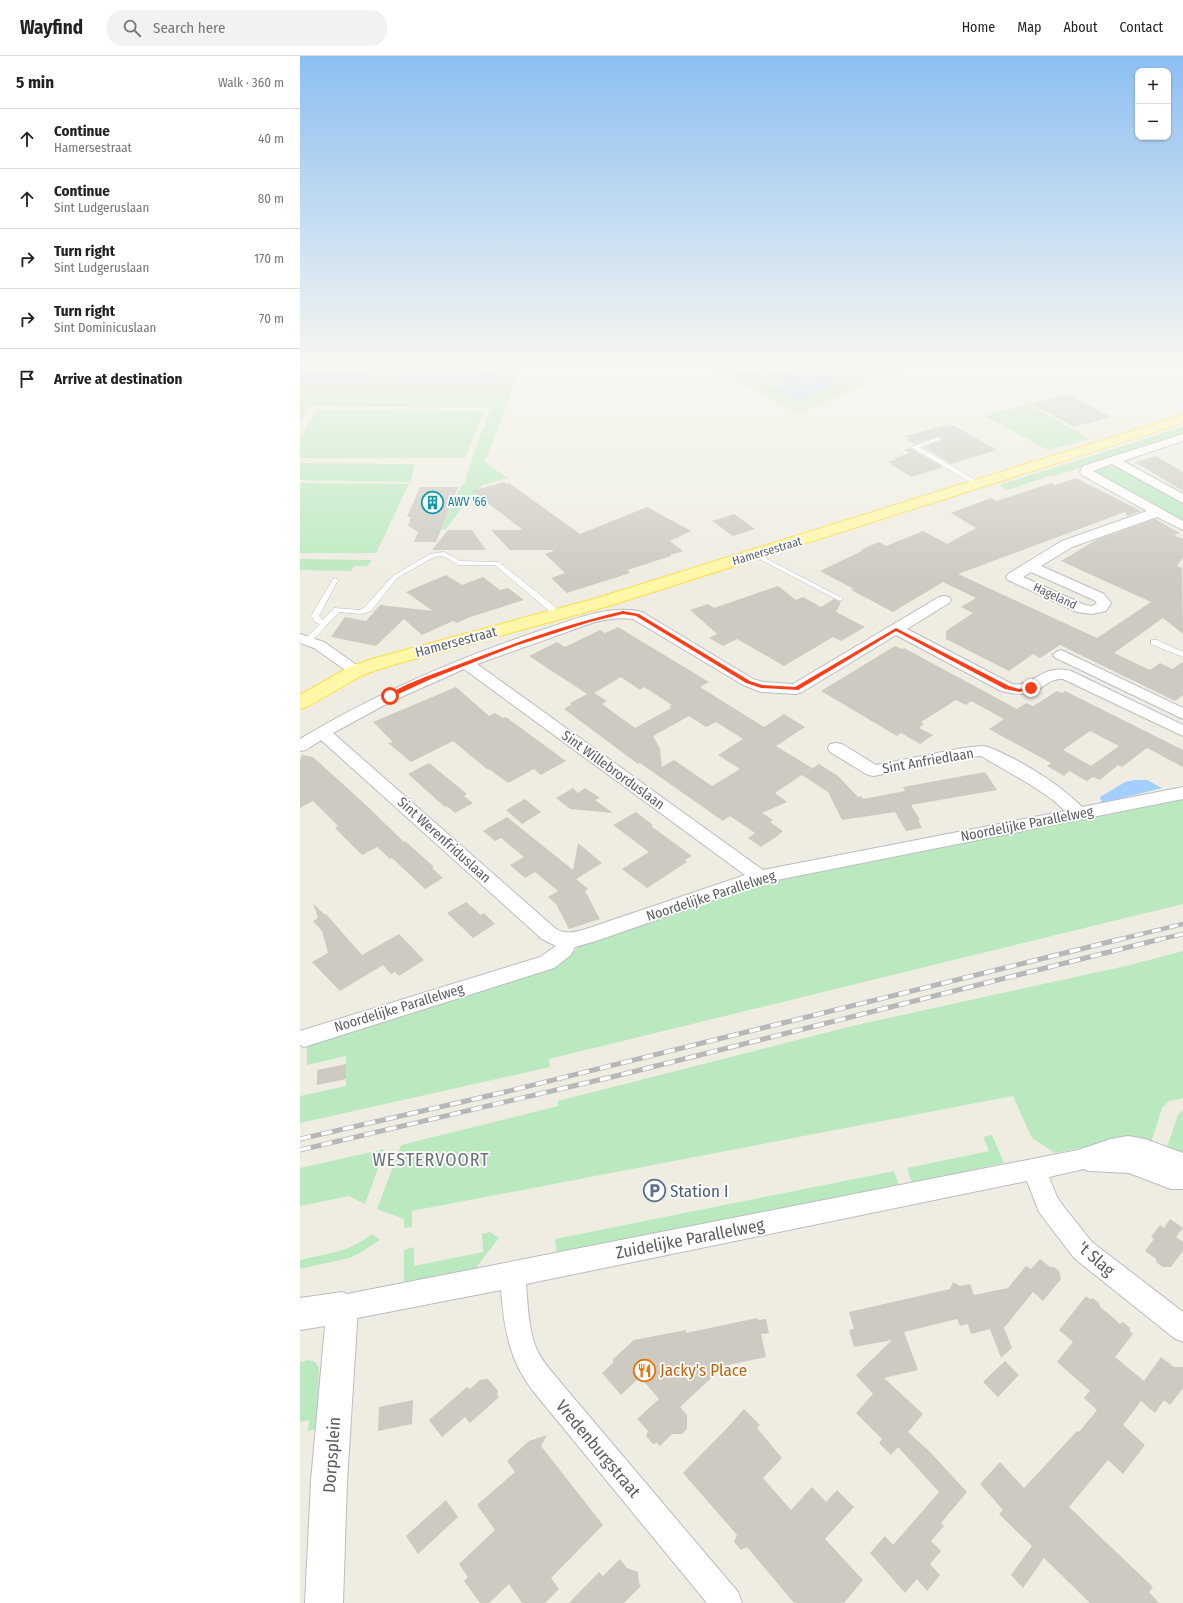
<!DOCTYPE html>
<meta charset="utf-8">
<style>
:root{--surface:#fff;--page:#f2f2f2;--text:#222;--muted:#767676;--line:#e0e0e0}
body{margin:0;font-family:"Fira Sans Condensed",sans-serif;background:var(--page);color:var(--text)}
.controls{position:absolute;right:12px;top:12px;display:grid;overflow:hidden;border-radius:8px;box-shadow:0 1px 3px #0004}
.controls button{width:36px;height:36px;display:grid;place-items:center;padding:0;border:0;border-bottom:1px solid var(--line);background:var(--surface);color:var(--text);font:20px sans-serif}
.stop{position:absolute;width:12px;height:12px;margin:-9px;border:3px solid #fb3f1b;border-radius:50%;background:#fff}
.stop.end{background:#fb3f1b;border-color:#fff;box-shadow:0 1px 4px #0008}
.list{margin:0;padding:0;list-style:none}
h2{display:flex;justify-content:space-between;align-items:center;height:52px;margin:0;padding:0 16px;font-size:17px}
h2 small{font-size:13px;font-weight:400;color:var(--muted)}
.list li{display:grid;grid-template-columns:26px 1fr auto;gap:12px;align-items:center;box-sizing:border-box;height:60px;padding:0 16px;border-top:1px solid var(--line)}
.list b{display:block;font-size:15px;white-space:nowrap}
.list p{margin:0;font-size:13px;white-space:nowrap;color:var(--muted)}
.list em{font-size:13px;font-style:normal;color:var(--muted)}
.icon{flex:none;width:22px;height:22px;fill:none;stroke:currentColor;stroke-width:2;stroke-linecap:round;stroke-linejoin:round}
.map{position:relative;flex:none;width:883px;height:1547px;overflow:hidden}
header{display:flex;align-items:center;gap:24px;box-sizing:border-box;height:56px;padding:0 20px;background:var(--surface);border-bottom:1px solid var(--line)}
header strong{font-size:19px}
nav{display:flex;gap:22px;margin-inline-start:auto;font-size:14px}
.search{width:280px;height:36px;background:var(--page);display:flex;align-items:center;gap:10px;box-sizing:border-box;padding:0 14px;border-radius:16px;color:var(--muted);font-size:15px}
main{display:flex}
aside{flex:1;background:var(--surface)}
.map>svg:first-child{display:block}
</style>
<header>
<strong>Wayfind</strong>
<div class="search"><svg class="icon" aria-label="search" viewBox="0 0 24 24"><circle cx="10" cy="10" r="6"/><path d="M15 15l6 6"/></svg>Search here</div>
<nav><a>Home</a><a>Map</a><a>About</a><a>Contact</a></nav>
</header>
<main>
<aside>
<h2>5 min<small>Walk · 360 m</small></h2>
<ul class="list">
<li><svg class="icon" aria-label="ahead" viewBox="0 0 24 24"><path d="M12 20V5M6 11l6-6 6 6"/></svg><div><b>Continue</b><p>Hamersestraat</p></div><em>40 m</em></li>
<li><svg class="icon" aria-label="ahead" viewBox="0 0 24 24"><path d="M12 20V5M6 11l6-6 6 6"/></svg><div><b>Continue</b><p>Sint Ludgeruslaan</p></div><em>80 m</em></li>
<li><svg class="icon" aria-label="right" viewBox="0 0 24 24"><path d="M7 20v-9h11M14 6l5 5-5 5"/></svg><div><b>Turn right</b><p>Sint Ludgeruslaan</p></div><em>170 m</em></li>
<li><svg class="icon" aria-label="right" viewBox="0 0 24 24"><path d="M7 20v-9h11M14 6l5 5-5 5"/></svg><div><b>Turn right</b><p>Sint Dominicuslaan</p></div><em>70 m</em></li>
<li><svg class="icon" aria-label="arrive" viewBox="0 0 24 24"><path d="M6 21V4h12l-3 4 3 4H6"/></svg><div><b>Arrive at destination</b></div></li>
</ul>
</aside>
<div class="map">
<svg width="883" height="1547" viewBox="0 0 883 1547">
<rect width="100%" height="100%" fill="#efede2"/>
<path fill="#bbe9bf" d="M202,308h20l-30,80 -8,17 23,17 -24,7 -7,6 -2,7h-4l-25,32 -4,-1 19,-42 5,-4 6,-22 20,-53 -181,-2 -10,16v-39h192z
M399,308h27l-1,2c11,13 40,15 55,16l2,1 -2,3 -12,3 35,10 45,-21 -1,-2c-7,-2 -13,-3 -20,-2 -15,2 -25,8 -37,-7l2,-3h49l8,5 17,5 7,-6 -5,-4h17l5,2 6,-2h20l-118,49z
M82,311l6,2 -1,5 4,1 77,-1 10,3h-110l2,-6z
M728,348l63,35 -43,11 -63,-34z
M18,354l166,1 -19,47h-165v-21z
M883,371v8l-132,42 -2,-1 -41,14 -9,-5z
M0,407l115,1 -5,18 -110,-2z
M807,410l14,2 62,36v17l-87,-47 -1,-2 2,-3z
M0,427l109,1 -33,69h-76z
M0,503l72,1 -5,6h-13l-3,5 -51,-1z
M883,742v106l-634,155 1,8 -250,56v-27l46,-10v-30l-39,9v-22l251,-79 12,-7 9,-11 7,-3 170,-57 22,-6z
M883,895v147l-14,3 -7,7 -12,38 -37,-5 -58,12 -23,-15 -19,-42 -601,115v16l-8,1v-9l-27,-10 24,-64 157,-39v-5l294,-75 278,-61z
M883,1054v44l-17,-4 12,-35z
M692,1079l12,28 -92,20 -5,-15 82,-17 -6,-14z
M85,1093l-20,55 -16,-8 -49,10v-38z
M594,1115l5,15 -342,69 -2,-16z
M190,1176l9,6 -21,27v6l-74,14v-35l10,-3v19l69,-14 -1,-18z
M72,1178l8,6 -22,14 -9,4 -49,11v-9c29,-7 49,-8 72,-26z
M8,1304l6,1 5,6 -2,62 -9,2 1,-11 -9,2v-60z"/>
<path fill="#a2cfff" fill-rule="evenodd" d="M0,308h202l-9,19h-193zM78,312l10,1 -2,6h5l77,-1 10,2 -110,1 2,-6z
M426,308h66l-2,3c11,15 22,9 38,7 6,-1 12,0 19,2l1,2 -48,23 -33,-12 13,-3 2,-2 -2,-2 -16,-1 -8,-3 -10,2 -8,-3 -13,-11z
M541,308h27l6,7 -1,1c-10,4 -23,-3 -32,-8z
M835,724h12l15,8 -60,15 -2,-6 25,-15z"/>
<path fill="#cccac1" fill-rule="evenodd" d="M768,338l43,23 -37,10 -42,-23z
M646,369l2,2 5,-2 44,25 -46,14 -28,-17 19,-7v-2l-5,-1 -23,7 -8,-4 4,-1 -5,-3z
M610,392l33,19 -32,10 -23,-15 9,-3 -3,-1 16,-5 -6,-3z
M856,400l27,16v19l-48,-29z
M776,422l65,33 -14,5 -2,-4 -167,62 139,64 54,-36 -90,-41 35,-21 59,-21 25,14 -6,2 9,4v18l-6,9 5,2 1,66 -20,-16 -49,35 36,17 10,-7 12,6 11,-7v33l-8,6 -115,-56 -20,13 -7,-4 -24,17 -63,-32v-8l27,-18 -12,-6 15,-9 -33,-16 -50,30 -42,-22 3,-1 -34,-18 42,-20 -2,-1 19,-8 7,4 37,-15 24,13 29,-16 -25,-15 40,-15 5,3 56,-18 3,2z
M204,426l3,2 2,-1 71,51 67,-27 44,24 -21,10 13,10 -13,4 1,1 -44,14 3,3 -63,20 -16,-15 14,-5 -20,-19 10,-4h-45l-19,-20h32l-51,-39z
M120,431h38l-22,55h-22l4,-10 -10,-6 3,-9h-4z
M434,458l21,15 -22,7 -21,-15z
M148,474h24l14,20h-54z
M146,519l16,10 21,-8 17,13 8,-2 16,12 -54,17 -13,6 -4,-2 -31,14 -18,-16 -28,27 -45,-9 14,-20 21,4 14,-16 53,6 -27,-19z
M478,530l18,14 7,-3 18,10 13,-8 7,3 -5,10 29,15 -24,14 -8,-4 -49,29 -47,-27 -14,7 -14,-8 8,-4 -27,-24 18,-6 6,4z
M318,571l91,55 -9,5 64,40 20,-13 21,13 -29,19 36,22 -37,25 12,9 -25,11 11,7 -3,2 13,9 -7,6 -15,10 -13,-9 7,-5 -25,-17 -7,5 -83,-58 -2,1 -12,-9 -62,-46 8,-5 -2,-1 17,-9 -58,-38 28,-14 8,5 35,-17 5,3zM321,621l19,13 4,-3 28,18 -3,1 2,2 -36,20 -33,-24 5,-3 -13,-8zM389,660l17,11 10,-5 27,17 -25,16 22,14 -28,17 -38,-26 -12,7 -2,-18 -7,-13z
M595,590l7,3 2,-1 113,61 9,-6 7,3 24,-15 5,2 3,-2 118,59v17l-36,-19 -25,19 -4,-2 -18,15 -7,-3 -6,4 -18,-10 -5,5 -17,-10 4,-3 -62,-34 15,-10 -33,-18 -5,4 -10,-5 -35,22 3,2 -5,4 14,7 -13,9 -19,-11 -4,3 -76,-45zM790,675l29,15 -28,20 -28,-16z
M156,631l33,29 6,-3 8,5 3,-1 60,44 -25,14 -7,-6 -26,14 -19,-14 -1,1 -35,-29 -42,21 -23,-19 5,-1 -20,-20z
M2,699l11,2 54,49 37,36 1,-1 29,26 -2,1 11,10 -18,11 -33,-31 -2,1 -13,-12 -15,8 -27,-27 3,-2 -25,-25 -13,7v-47z
M129,707l38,31 -3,2 9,7 -18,10 -8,-7 -2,1 -37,-33z
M519,708l19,12 20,21 3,-1 2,3 42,-8 -2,-4 82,-15 12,18 -86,15 9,15h-2l4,8 -16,3 -11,-19 -53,8 -14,-28 -26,-17z
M273,732l5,5 7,-5 15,10 -5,2 18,13 -43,-4 -14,-11z
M225,743l16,13 -19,12 -16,-14z
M336,756l17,13 -2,1 41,30 -7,4 2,2 -40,26 -25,-19 27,-17 -36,-27z
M207,761l66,53 5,-27 24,20 -26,16 12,10 -3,2 15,28 -31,10 -13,-25 -8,-7 10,-6 -23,-19 -10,6 -15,-13 14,-8 -23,-19 -6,3 -12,-10z
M166,846l15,13 3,-2 11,11 -22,14 -26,-25z
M13,847l11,11h2l36,41 37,-21 25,26 -25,16 -4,-4 -4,2 -8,-9 -43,26 -28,-29 16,-9 -6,-22 -9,-10 5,-3z
M46,1008v15l-29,6v-15z
M870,1163l13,9 -7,9 7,5v9l-12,16h-8l-6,-4 -1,-4 -11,-8 9,-12 -3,-2 9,-12 4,3z
M740,1203l10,8h4l5,4 2,8 -18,22 -10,-9 -29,36 8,20 -11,10 -11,-29 -19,5 -3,-10 -8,2 -3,-7 -53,13 14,38 -34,8 39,36 -15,18 21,19 38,41 -26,31 3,3 -13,15 10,10 -11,13 10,11 -13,16 -10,-12 -12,14 -35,-40 15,-17 8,9 46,-53 -41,-45 -7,8 -12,-12 3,-4 -26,-26 17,-19 -17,-19 36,-35 -38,7 -5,-17 5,-1 -5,-17 101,-23 3,-7 7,4 10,-2 4,11 34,-7 18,-22 5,3z
M786,1240l4,3 3,-1 6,5 1,4 10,8 10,9 3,-2 7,6v3l3,3 -18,23 29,24 17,-24 13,10h9v21l-13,17 -6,-5 -9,13 -14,-12 -18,24 22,20 -22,29 -15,-14 -39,47 84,80 -4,5 10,11h-69l-46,-45 -21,30 -12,-13 21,-29 -33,-32 4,-4 -23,-26 20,-22 24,26 53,-57 2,1 18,-22 -13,-12 6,-7 -33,-29 16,-20 -14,-12z
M457,1262l1,2 8,-1 3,14 -8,1 5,23 -47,10 2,2 -41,38 7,8v14l-5,5h-10l-12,12 -3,-3 -4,1 -7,-8 2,-5 -11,-12 22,-20 -19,-22 -19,18 -19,-22 11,-10v-4l21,-19 52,-10v3z
M705,1305l14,14 -21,22 -15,-15z
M188,1323l10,12 -1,4 2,2 -29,26 -5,-6 -23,20 -13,-17 38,-33 3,2 10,-9z
M113,1344l-1,24 -34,7 1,-24z
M444,1353l16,16 -3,3 25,30 -19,20 28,32 21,-23 14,15 11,-12 17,17 -29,32 38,41 -19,23h-50l-47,-56 -6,3 -7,-8 3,-7 -54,-62 46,-47z
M247,1379l-6,11 62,79 -52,53 8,11 -14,14h-23l-13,-19 -20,19h-9l-16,-22 4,-4 -9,-13 36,-34 -18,-25 38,-33 -8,-11 22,-20z
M146,1444l12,17 -40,37 -12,-18z
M320,1503l7,9 11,4 1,11 2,3 -17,17h-55l30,-31 4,4z"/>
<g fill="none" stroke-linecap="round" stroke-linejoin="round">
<defs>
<path id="service" d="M637,382l5,1 -23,8 61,36v2h-4l-65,-38z
M144,496l16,9 39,1 55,44 6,9 -4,2h-3l-5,-7 -53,-45h-36l-16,-9 -9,1 -37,21 -26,33 -10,3 -22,-2 -29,31h-6l-1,-2 17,-17 -4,-1 -5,-7 22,-37 2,-1 3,2 -19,36 4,4 11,-12 26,2 5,-3 28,-31 37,-22z
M458,496l9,7 77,40 -2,1h-4l-75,-39 -8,-7z
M851,584h6l26,12v5l-32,-13z"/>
<path id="minor" d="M883,378v7l-60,20 60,33v9l-71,-39 -19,7 90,50v9l-26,-13 -85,30 -31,19 63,28 7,9 -5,8 -14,3 -15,-2 -69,-32 -2,-3 2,-3 54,-33 85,-30 -65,-36 -2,-3 3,-6zM731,516l63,28 3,3 -5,3 -7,-1 -62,-28z
M644,540l5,1 2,3 -2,3 -42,26 105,55c22,4 29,-21 59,-13l112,54v11l-120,-57c-11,-1 -17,6 -26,11 -12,6 -23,4 -36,1l-105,-56 -94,57 -6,2 -35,-2 -18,-7 -110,-66c-14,-2 -27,0 -41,4l-115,41 286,206 302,-59 -12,-11 -22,-15 -50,-29 -18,2 -89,18 -6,-1 -38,-23 -2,-4 2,-4 6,-1 6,1 34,21 87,-17 19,-2 6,1c29,11 72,37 94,60l101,-20v12l-421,84 -166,58 -21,6 -4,8 -17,13 -250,79 -4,-2v-14l240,-74 16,-11 -14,-7 -221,-199 -15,10 -6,1v-12c77,-46 158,-81 242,-109 32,-10 66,-26 100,-18l111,67 10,3 30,2 146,-87zM164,613l281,206 -159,54c-11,3 -20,6 -30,0l-223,-196 57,-31z
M0,578l24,8 37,26 3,3 -3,3 -5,2 -5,-2 -37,-26 -14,-5z
M761,594l122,58v11l-127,-61 -3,-3 3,-3z
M828,1080l17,3 38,14v36h-12l-42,-16 -40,-2 -5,-2 -35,8 8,20 7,10 28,35 91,70v30l-9,-4 -100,-80 -35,-46 -12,-31 -501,103c2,21 2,46 11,66 7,15 20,27 30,40l171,202 4,11h-35l-174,-212c-24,-31 -29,-63 -32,-101l-159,31 -9,-4 -4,-9 4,-9 9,-4 736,-145 33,-11z"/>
<path id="tertiary" d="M42,1236l11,5 5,11 -11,173 -4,122h-38l6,-122 14,-155 -25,4v-32z"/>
<path id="primary" d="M883,359v8l-574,183 -220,60 -26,9 -56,32 -7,2v-14l49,-28 26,-9 222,-60z"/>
</defs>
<use href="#service" stroke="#babcc2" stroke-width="1"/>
<use href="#minor" stroke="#babcc2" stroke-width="2"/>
<use href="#tertiary" stroke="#babcc2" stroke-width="2"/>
<use href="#primary" stroke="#ffdb4b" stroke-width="2"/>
<use href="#service" fill="#fff" fill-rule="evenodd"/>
<use href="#minor" fill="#fff" fill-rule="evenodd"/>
<use href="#tertiary" fill="#fff" fill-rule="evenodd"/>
<use href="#primary" fill="#fff8a7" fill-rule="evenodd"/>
<defs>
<path id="rail-far1" d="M817,884l66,-16
M857,884l26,-6"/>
<path id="rail" d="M0,1083l205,-47 616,-153
M0,1094l320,-75 541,-136"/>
</defs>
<use href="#rail-far1" stroke="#b6b7b7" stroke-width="4.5"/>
<use href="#rail" stroke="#b6b7b7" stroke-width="5"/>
<use href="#rail-far1" stroke="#fff" stroke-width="3" stroke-dasharray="9" stroke-linecap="butt"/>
<use href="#rail" stroke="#fff" stroke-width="3.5" stroke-dasharray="11" stroke-linecap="butt"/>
</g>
<linearGradient id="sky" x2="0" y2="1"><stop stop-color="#8cbff1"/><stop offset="0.59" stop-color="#f8f7f2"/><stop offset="1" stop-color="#f8f7f2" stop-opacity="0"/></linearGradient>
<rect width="883" height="524" fill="url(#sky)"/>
<path fill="#fb3f1b" d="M323,555l16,3 111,67 12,4 33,2 101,-59 113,58 10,3 12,-2 3,1 -15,4 -14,-3 -109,-58 -98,59 -37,-2 -15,-5 -110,-67 -13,-2 -33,8 -75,24 -84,33 -39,18 -5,-1c12,-10 46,-22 62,-28 57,-22 114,-43 174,-57z"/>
<defs>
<symbol id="building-ring" viewBox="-11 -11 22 22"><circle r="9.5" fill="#fff" stroke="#0f9aa8" stroke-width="1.5"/><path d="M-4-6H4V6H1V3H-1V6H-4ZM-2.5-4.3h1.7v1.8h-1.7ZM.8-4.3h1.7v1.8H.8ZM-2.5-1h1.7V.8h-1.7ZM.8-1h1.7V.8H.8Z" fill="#0f9aa8"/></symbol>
<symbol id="parking-ring" viewBox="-11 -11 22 22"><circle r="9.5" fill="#fff" stroke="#5c6f8a" stroke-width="1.5"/><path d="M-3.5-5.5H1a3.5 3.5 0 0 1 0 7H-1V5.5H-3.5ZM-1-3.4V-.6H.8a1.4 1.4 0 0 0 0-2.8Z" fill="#5c6f8a"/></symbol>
<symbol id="restaurant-ring" viewBox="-11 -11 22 22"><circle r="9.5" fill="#fff" stroke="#e8710a" stroke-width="1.5"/><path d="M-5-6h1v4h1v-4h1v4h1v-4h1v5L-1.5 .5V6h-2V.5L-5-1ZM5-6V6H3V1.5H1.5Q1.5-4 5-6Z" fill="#e8710a"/></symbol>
</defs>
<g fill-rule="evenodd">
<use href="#building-ring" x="120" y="434" width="25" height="25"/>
<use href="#parking-ring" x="342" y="1122" width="25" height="25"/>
<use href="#restaurant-ring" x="332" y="1302" width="25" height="25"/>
</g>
<g text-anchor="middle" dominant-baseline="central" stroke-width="3.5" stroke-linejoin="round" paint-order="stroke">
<g font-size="12" fill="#0d838f" stroke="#fff" text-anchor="start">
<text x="148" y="446">AWV '66</text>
</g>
<g font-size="12" fill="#5a5e64" stroke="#fff">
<text transform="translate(467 495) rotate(-17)">Hamersestraat</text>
<text transform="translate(755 540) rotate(25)">Hageland</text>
</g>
<g font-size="14" fill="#5a5e64" stroke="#fff">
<text transform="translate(156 586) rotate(-15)">Hamersestraat</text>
<text transform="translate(628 705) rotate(-10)">Sint Anfriedlaan</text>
<text transform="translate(313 714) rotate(36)">Sint Willebrorduslaan</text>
<text transform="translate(727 768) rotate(-11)">Noordelijke Parallelweg</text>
<text transform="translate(144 784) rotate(42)">Sint Werenfriduslaan</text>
<text transform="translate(411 840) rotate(-18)">Noordelijke Parallelweg</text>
<text transform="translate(99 952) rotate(-17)">Noordelijke Parallelweg</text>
</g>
<g font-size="17" fill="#4e5e75" stroke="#fff" text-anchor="start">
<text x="370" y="1135">Station I</text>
</g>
<g font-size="17" fill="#5a5e64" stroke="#fff">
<text transform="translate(390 1183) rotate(-11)">Zuidelijke Parallelweg</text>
<text transform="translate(796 1203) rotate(41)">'t Slag</text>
<text transform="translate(298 1393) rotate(50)">Vredenburgstraat</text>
<text transform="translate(32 1399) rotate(-86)">Dorpsplein</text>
</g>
<g font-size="17" fill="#c56008" stroke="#fff" text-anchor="start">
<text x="360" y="1314">Jacky's Place</text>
</g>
<g font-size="18" letter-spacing="1" fill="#6b7077" stroke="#fff">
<text x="131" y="1104">WESTERVOORT</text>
</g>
</g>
</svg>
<div class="controls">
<button>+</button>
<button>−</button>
</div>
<div class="stop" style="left:90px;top:640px"></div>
<div class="stop end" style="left:731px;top:632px"></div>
</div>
</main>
